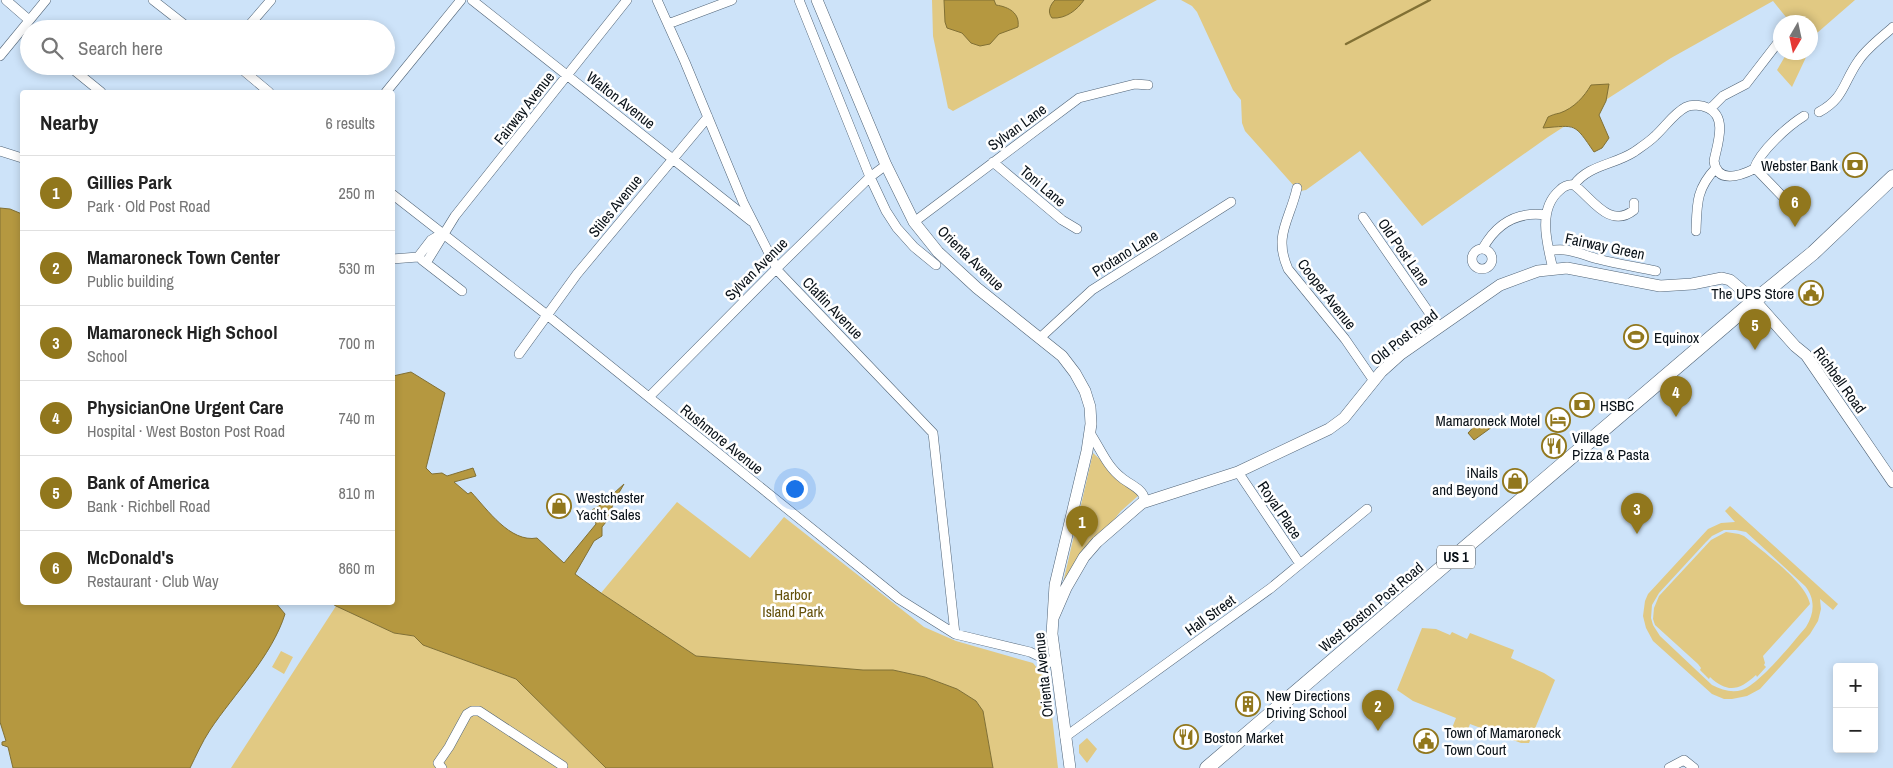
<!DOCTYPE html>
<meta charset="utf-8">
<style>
:root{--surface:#fff;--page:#f6f6f6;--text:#222;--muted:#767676;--line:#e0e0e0;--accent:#91771d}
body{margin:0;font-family:"Archivo Narrow",sans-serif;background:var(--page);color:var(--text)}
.controls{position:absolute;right:15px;bottom:15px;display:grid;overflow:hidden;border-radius:5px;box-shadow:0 2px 8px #0003}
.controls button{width:45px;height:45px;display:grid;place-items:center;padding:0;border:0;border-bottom:1px solid var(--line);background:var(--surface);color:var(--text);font:25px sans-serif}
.compass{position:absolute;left:1773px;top:15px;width:45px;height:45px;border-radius:50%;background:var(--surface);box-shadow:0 2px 8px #0003;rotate:189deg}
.you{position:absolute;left:794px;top:488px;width:18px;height:18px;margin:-12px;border:4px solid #fff;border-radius:50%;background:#1a73e8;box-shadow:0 0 0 8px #1a73e833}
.badge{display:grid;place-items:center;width:32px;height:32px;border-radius:50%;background:var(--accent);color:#fff;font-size:16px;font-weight:700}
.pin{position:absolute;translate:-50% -41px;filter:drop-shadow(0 1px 2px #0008)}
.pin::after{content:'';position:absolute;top:26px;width:18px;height:15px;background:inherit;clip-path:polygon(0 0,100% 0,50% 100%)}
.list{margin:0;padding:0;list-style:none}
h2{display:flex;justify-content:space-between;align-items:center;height:65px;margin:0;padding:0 20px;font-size:21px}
h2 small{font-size:16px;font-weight:400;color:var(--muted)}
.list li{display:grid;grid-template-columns:32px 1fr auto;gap:15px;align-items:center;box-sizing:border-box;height:75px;padding:0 20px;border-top:1px solid var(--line)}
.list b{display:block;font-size:19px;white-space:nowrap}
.list p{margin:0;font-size:16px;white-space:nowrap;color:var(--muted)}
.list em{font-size:16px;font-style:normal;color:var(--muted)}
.icon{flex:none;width:28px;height:28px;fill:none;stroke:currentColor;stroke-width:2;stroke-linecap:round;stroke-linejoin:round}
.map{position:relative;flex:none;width:1893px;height:768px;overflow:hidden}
.search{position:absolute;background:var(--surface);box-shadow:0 2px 8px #0003;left:20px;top:20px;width:375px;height:55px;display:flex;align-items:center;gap:12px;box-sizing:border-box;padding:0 18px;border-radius:28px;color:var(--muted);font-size:19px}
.panel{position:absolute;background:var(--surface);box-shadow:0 2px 8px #0003;left:20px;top:90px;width:375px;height:515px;border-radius:5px}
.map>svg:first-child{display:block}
</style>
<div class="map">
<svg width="1893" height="768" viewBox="0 0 1893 768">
<rect width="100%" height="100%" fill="#cde3f9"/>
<path fill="#e1c983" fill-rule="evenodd" d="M932,0h225l-204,111 -5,-3 -15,-72z
M1181,0h674l-38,33 -6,14 -1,-25h-20l-17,-21 -102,57 -123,79 -126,89 -62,-75 -54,39 -6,1 -6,-5 -49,-55 -3,-8 -1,-23 -8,-10 -36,-78 -5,-6z
M1787,53h21l-16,34 -15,-17z
M1093,453l46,42 -18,16 -58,72z
M677,502l73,56 34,-41 140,110 32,14 77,22 15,18 10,87h-65l-10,-57 -7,-10 -19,-12 -32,-12 -32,-7h-30l-167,-14 -95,-63z
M1730,506l108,98 -5,6 -13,-11 1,10 -3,12 -8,13 -50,55 -13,7 -15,3h-8l-12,-5 -59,-53 -7,-13 -3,-12 2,-15 3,-7 60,-65 13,-6 14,-1 -10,-11zM1724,530h12l10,2 59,54c10,12 10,27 1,41 -13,15 -46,57 -64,63 -10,3 -20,0 -30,-5l-52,-49 -7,-11 -2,-7 1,-13 7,-12 47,-51 6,-6z
M1726,532l13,2 5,2c18,15 62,46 66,68l-47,52 2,7 -1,2 2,2 -9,10 -1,-2c-17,16 -29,18 -46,2l-1,2 -9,-9 1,-2 -3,-4 -43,-39 -2,-6 1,-11 5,-12 52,-56z
M336,606l58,27 20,3 9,9 93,34 90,89h-375z
M1422,628l14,1 14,6 2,-3 15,7 3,-6 44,17 -3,8 33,15 11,7 -26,63h-8l-51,-19 -4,10 -14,-6 4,-10 -43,-17 -16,-11z
M281,651l12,6 -9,17 -12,-7z
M1087,738l10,11 -10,14 -8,-10v-8z"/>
<path fill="#b59840" stroke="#817034" d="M944,0h50l2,5c13,2 24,8 22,22l-19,7 -9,10 -10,2 -9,-3 -9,-10 -15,-5 -2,-6z
M1055,0h29c-7,10 -18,19 -32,18 -5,-6 -2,-13 3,-18z
M1609,84l-3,17 -7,14 10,23 -7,10 -8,4c-20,-29 -17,-27 -51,-24l5,-11c4,-2 7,-3 12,-4 14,-5 24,-16 31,-28z
M0,208l10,1 12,5v388h253l10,12c-13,42 -51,80 -75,116 -8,12 -14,26 -20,38h-177l-5,-21 -6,-2v-3l4,-1 -6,-19z
M411,372l34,21 -19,75 6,6 10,-1 5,3 26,-8 3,8 -22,6 14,12 3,-2c16,17 39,51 66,46l27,25 32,-39 -4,-14 10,-6 22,-20 -11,19 -3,14 -8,10v9l-8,5 -19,33 26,19 95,63 167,14h30l32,7 32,12 19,12 7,10 10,57h-387l-90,-89 -93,-34 -9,-9 -20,-3 -58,-27 -5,-3 61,-1 1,-226z
M1483,417l9,10 -18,13 -6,-7z"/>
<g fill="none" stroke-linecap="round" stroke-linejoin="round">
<path stroke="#817034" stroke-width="2.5" d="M1346,44l84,-44"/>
<defs>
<path id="minor" d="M6,0l23,20
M153,0l37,29
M472,0l279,221
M657,0l28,62 58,140 35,69 155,162 22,201
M799,0l71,177 16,34 11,17 17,19 22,18
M668,24l64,-24
M246,29l25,-29
M0,56l46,-56
M69,66l32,26
M238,66l31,26
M386,92l75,-92
M1710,109l13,-13 23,-12 34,-44
M1819,112c26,-14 24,-30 40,-52 8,-12 23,-23 34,-33
M0,151l22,7
M993,162l69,58 15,9
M1754,169c6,-18 34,-43 50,-53
M1754,169l4,2 27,28
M1574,185c14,-20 40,-20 60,-33 7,-5 15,-10 21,-16 10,-9 19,-23 31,-29 6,-3 16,-2 22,1 20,9 9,37 6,53 3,23 26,15 40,8
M1297,188c-7,32 -24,47 -9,81l57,70 29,42
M392,194l155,121 352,284 56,35 75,18 25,12
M1363,217l76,110
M914,222l165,-124 56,-14 13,1
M1696,231c1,-27 0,-42 20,-63
M1483,248c14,-25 34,-37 63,-33
M1472 259a10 10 0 1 1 20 0a10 10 0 1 1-20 0Z
M1549,251c19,-4 31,3 49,8 19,5 39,8 58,12
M392,259l26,-2 13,-17 12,-7
M422,260l40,31
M426,263l29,-47 172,-216
M1553,269c-6,-25 -16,-60 7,-79 4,-4 8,-6 14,-5 17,12 35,45 60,25v-7
M1041,337l51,-47 139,-88
M519,354l58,-80 131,-157
M649,397l128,-129 93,-91 16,-12
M1090,433c10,15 17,34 32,45 7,6 21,11 22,20l-2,5
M1238,472l62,92
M1065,737l206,-149 96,-79
M442,768l-4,-5 11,-16 18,-33 5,-3h7l84,55 -2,2
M1669,768l15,-8 10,8"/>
<path id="tertiary" d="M817,0l69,165 28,57 24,30 39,36 85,68 13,17 10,18 5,16 1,17 -4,27 -32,134 -3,49 18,134
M1053,618l13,-30 18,-31 13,-15 45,-39 96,-31 91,-43 15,-11 37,-46 20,-18 99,-69 38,-14 29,-3 93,18 32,-2 30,-6 8,2 25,21 40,45 11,9 87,127"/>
<path id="primary" d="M1207,768l541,-462 65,-53 80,-76"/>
</defs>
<use href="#minor" stroke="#506376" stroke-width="10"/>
<use href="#tertiary" stroke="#506376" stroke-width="12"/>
<use href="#primary" stroke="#506376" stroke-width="15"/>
<use href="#minor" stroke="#fff" stroke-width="9"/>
<use href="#tertiary" stroke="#fff" stroke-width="11"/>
<use href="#primary" stroke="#fff" stroke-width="14"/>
</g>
<defs>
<symbol id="bank-ring" viewBox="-11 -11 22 22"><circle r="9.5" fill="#fff" stroke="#91771d" stroke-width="1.5"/><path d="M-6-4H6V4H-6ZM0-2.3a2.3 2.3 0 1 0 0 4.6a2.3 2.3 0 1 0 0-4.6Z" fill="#91771d"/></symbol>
<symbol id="civic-ring" viewBox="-11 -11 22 22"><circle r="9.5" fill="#fff" stroke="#91771d" stroke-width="1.5"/><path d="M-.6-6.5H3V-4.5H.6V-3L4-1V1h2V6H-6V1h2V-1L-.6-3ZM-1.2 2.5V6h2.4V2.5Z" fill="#91771d"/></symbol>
<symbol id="stadium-ring" viewBox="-11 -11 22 22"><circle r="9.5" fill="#fff" stroke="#91771d" stroke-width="1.5"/><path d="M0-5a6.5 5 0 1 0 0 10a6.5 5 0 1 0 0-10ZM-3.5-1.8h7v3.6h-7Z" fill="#91771d"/></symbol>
<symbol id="hotel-ring" viewBox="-11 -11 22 22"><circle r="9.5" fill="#fff" stroke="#91771d" stroke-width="1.5"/><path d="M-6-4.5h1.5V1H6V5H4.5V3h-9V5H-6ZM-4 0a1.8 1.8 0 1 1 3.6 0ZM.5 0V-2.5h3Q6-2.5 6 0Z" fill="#91771d"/></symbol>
<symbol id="restaurant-ring" viewBox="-11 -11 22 22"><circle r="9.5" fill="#fff" stroke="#91771d" stroke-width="1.5"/><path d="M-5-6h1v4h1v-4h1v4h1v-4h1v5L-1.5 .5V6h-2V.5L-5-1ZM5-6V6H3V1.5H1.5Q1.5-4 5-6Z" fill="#91771d"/></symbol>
<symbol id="shop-ring" viewBox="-11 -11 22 22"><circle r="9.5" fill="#fff" stroke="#91771d" stroke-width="1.5"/><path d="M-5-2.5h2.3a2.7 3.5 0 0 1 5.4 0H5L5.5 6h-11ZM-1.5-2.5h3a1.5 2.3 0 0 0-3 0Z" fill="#91771d"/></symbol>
<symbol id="building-ring" viewBox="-11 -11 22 22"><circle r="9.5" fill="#fff" stroke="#91771d" stroke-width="1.5"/><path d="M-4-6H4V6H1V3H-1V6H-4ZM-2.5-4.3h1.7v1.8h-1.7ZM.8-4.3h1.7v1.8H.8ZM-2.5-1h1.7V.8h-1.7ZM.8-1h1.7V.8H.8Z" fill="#91771d"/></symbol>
</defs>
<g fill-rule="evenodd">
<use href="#bank-ring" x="1841" y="151" width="28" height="28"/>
<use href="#civic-ring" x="1797" y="279" width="28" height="28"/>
<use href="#stadium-ring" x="1622" y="323" width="28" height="28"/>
<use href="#bank-ring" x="1568" y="391" width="28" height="28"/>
<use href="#hotel-ring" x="1544" y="406" width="28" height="28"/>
<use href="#restaurant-ring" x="1540" y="432" width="28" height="28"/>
<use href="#shop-ring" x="1501" y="467" width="28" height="28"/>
<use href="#shop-ring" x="545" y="492" width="28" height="28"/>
<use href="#building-ring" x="1234" y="690" width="28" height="28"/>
<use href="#restaurant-ring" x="1172" y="723" width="28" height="28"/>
<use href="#civic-ring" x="1412" y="727" width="28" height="28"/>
</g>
<g text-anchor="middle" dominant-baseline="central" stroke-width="5" stroke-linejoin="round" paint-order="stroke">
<rect fill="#fff" stroke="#53585d" stroke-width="1" x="1437" y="545.5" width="38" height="23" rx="4"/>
<g font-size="14" font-weight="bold" fill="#091118">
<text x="1456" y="557">US 1</text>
</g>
<g font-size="15" fill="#091118" stroke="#fff">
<text transform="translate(621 100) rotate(38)">Walton Avenue</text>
<text transform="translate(524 108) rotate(-52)">Fairway Avenue</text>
<text transform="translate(1017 127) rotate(-36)">Sylvan Lane</text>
<text transform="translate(1043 186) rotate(40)">Toni Lane</text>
<text transform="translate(615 206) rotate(-51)">Stiles Avenue</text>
<text transform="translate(1605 246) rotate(12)">Fairway Green</text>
<text transform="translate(1404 252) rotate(55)">Old Post Lane</text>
<text transform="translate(1125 253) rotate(-32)">Protano Lane</text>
<text transform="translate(971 258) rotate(44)">Orienta Avenue</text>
<text transform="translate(756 269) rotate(-45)">Sylvan Avenue</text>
<text transform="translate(1327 294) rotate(52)">Cooper Avenue</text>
<text transform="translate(833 308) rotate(46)">Claflin Avenue</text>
<text transform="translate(1404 337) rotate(-38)">Old Post Road</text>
<text transform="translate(1840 380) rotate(54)">Richbell Road</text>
<text transform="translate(722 439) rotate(39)">Rushmore Avenue</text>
<text transform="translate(1280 510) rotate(56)">Royal Place</text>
<text transform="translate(1371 607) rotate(-40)">West Boston Post Road</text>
<text transform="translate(1210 615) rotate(-36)">Hall Street</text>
<text transform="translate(1043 675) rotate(-96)">Orienta Avenue</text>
</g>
<g font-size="15" fill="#091118" stroke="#fff" text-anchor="start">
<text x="1838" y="165" text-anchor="end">Webster Bank</text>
<text x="1794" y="293" text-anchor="end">The UPS Store</text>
<text x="1654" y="337">Equinox</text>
<text x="1600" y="405">HSBC</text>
<text x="1540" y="420" text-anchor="end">Mamaroneck Motel</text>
<text x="1572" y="437">Village<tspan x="1572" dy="17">Pizza &amp; Pasta</tspan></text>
<text x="1498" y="472" text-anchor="end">iNails<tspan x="1498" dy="17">and Beyond</tspan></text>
<text x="576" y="497">Westchester<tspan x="576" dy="17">Yacht Sales</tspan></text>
<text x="1266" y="695">New Directions<tspan x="1266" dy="17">Driving School</tspan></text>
<text x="1444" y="732">Town of Mamaroneck<tspan x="1444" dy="17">Town Court</tspan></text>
<text x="1204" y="737">Boston Market</text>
</g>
<g font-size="15" fill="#64500a" stroke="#fff">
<text x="793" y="594">Harbor<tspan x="793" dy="17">Island Park</tspan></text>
</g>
</g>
</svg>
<div class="controls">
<button>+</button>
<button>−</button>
</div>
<svg class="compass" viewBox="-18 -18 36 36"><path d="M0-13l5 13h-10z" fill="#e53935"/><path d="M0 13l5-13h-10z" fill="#767676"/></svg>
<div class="you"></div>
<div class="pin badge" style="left:1082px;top:547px">1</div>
<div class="pin badge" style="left:1378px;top:731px">2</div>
<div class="pin badge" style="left:1637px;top:534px">3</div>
<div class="pin badge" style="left:1676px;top:417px">4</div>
<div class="pin badge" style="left:1755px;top:350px">5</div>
<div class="pin badge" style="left:1795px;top:227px">6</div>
<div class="search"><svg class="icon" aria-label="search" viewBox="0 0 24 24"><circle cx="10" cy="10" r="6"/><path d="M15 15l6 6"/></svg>Search here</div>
<section class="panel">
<h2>Nearby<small>6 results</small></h2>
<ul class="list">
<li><span class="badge">1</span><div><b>Gillies Park</b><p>Park · Old Post Road</p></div><em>250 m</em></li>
<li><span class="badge">2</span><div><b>Mamaroneck Town Center</b><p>Public building</p></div><em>530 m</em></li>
<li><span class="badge">3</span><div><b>Mamaroneck High School</b><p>School</p></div><em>700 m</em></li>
<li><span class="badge">4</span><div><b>PhysicianOne Urgent Care</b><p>Hospital · West Boston Post Road</p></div><em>740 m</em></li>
<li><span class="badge">5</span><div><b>Bank of America</b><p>Bank · Richbell Road</p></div><em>810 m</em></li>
<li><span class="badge">6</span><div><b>McDonald's</b><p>Restaurant · Club Way</p></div><em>860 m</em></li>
</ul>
</section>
</div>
